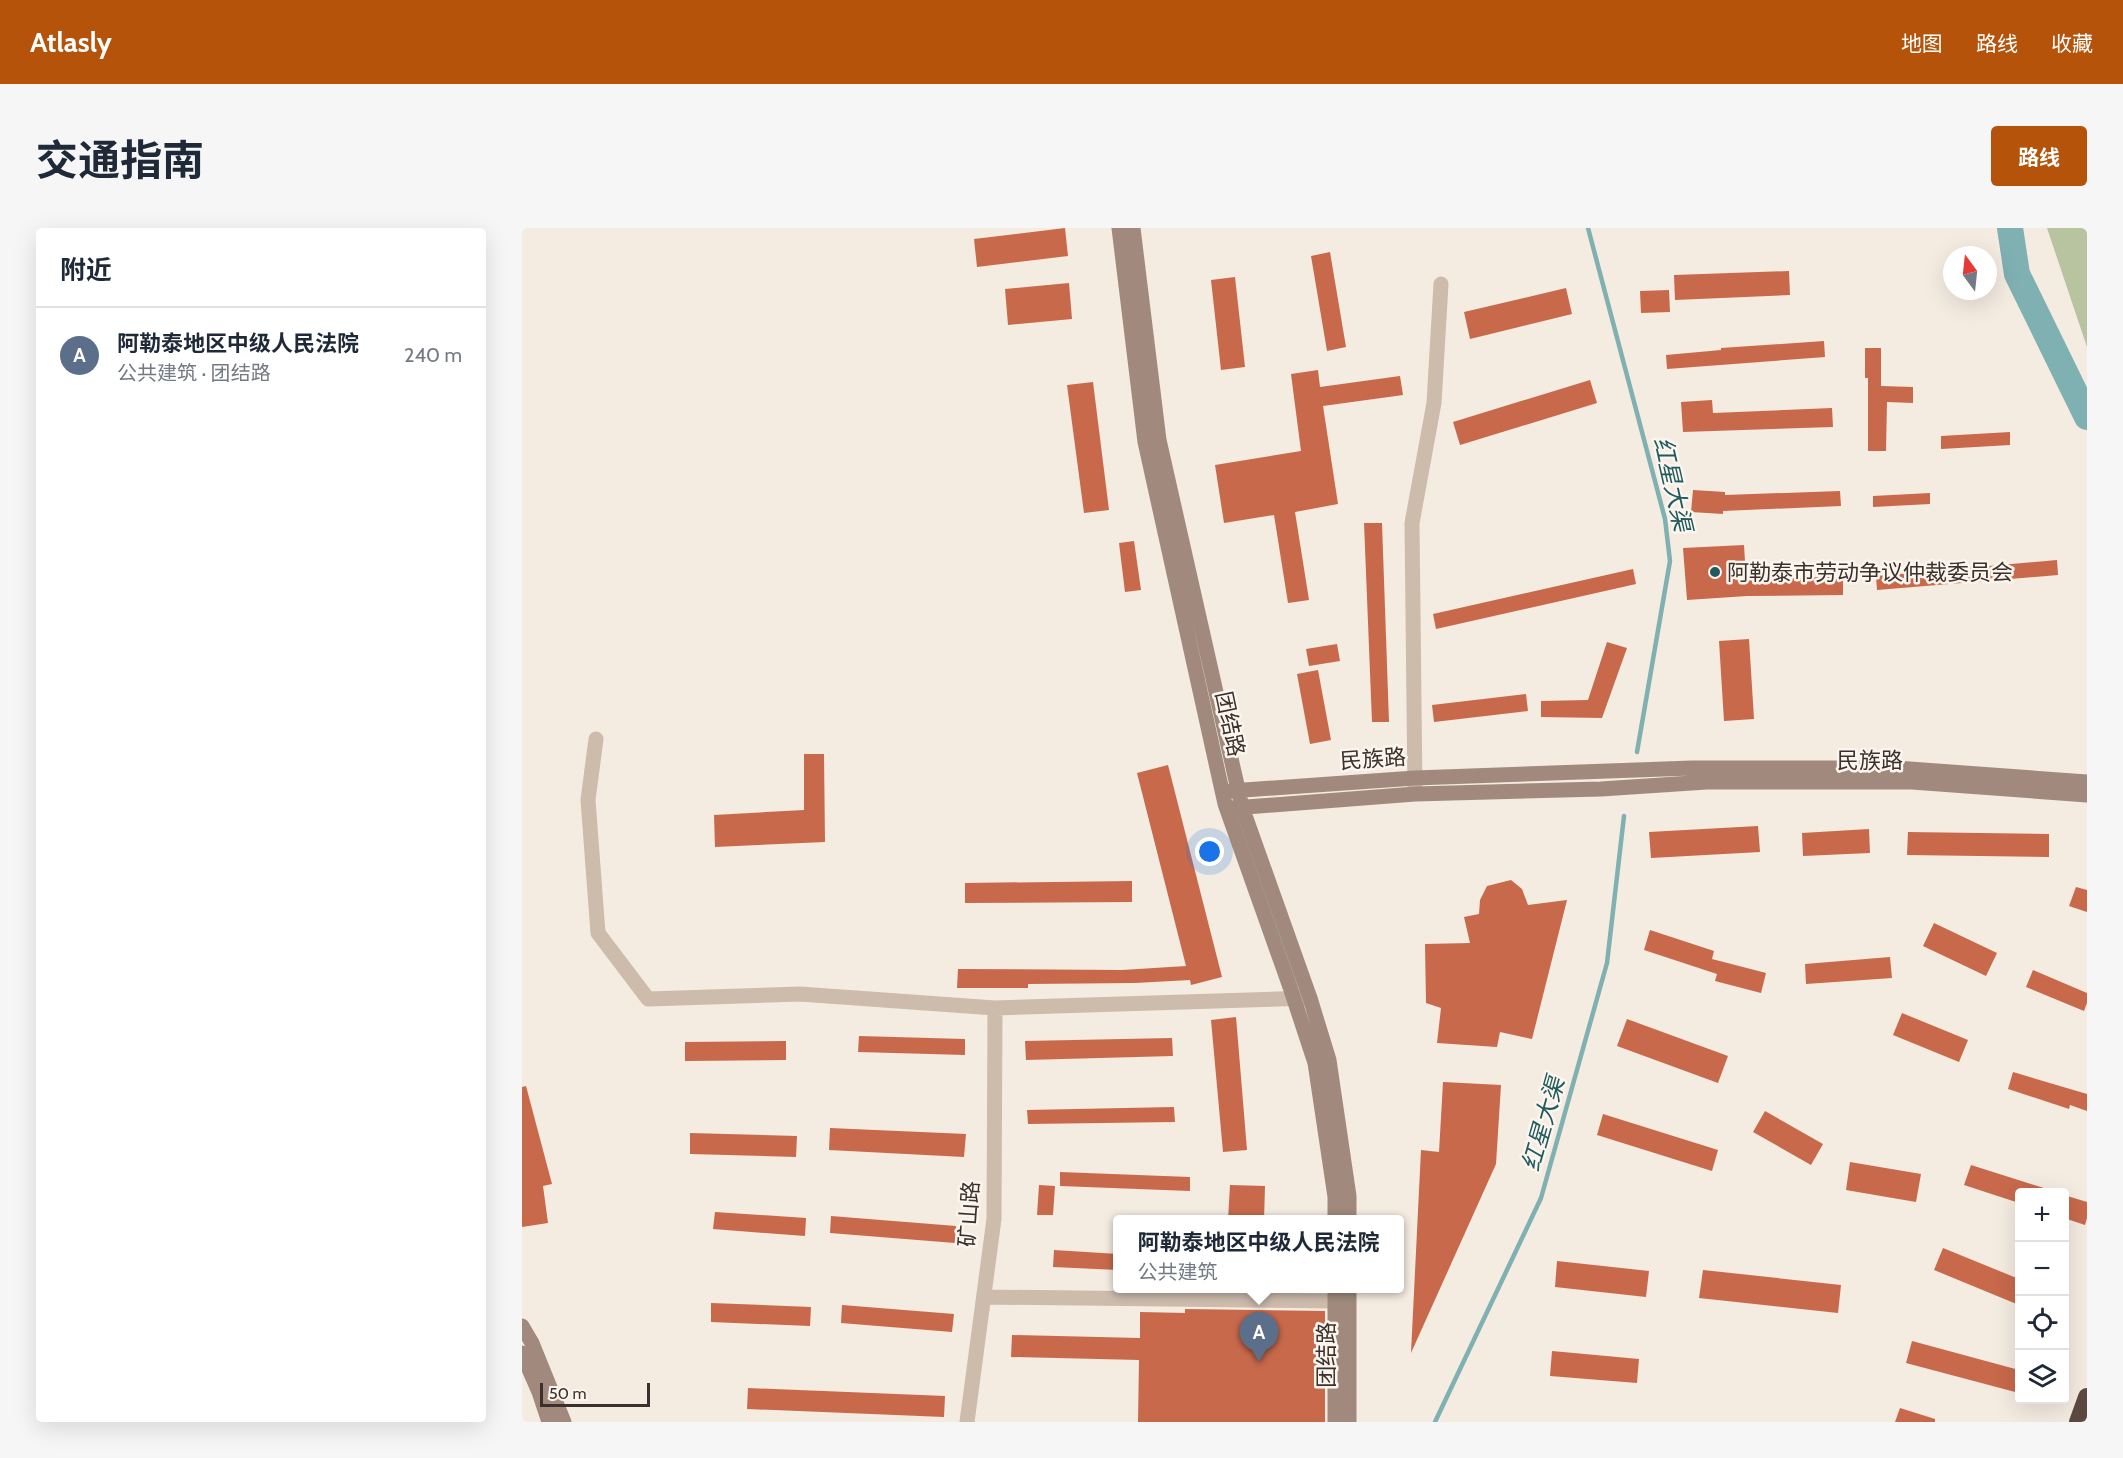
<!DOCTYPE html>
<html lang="zh">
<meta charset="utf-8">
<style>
:root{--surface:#fff;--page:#f6f6f7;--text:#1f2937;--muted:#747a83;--line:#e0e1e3;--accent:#b45309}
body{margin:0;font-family:Cabin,"Noto Sans SC",sans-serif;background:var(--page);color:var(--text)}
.controls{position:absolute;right:18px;bottom:18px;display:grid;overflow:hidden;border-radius:6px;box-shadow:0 6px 24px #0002}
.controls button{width:54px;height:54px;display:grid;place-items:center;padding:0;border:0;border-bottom:2px solid var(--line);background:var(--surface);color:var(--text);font:30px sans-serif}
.compass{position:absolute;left:1421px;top:18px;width:54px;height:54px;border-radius:50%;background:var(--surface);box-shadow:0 6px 24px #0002;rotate:345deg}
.scale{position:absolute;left:18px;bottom:15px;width:110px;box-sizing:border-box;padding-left:6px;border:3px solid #3b302b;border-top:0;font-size:16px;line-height:21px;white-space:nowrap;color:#3b302b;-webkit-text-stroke:4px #fbf5ee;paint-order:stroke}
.you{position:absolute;left:688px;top:624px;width:21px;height:21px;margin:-15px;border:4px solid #fff;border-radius:50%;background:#1a73e8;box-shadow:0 0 0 9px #1a73e833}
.badge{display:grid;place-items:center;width:39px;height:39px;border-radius:50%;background:var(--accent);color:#fff;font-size:20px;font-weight:700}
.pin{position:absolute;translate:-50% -50px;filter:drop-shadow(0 2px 3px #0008)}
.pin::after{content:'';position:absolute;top:32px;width:21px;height:18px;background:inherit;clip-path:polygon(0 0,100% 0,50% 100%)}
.popup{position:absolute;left:591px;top:987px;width:291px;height:78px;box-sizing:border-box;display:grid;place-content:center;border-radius:6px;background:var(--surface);filter:drop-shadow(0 2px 4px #0005);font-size:20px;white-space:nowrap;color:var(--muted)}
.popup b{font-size:22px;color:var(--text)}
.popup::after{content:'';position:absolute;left:50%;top:100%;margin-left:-12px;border:12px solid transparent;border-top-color:var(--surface)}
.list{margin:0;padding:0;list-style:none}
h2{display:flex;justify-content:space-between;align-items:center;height:78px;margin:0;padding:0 24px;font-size:26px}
h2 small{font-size:20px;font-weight:400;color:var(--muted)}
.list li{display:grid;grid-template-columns:39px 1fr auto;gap:18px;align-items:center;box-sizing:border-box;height:96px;padding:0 24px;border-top:2px solid var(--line)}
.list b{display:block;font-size:22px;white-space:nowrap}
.list p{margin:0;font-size:20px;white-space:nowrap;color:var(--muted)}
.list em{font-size:20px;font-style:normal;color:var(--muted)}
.icon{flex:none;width:33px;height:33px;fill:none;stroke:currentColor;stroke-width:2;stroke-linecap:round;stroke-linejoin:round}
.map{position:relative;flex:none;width:1565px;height:1194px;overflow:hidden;border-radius:6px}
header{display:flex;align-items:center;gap:36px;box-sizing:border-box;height:84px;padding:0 30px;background:var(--accent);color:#fff}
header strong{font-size:28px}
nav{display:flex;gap:33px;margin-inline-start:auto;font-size:21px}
.intro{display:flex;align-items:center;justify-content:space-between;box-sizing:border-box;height:144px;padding:0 36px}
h1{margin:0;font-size:42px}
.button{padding:15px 27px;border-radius:6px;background:var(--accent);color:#fff;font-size:21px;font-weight:700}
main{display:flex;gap:36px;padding:0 36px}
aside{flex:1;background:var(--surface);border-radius:6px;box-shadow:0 6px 24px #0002}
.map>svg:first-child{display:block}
</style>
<header>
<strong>Atlasly</strong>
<nav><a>地图</a><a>路线</a><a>收藏</a></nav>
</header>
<div class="intro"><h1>交通指南</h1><a class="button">路线</a></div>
<main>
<aside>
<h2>附近<small></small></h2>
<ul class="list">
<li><span class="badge" style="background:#5c6f8a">A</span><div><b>阿勒泰地区中级人民法院</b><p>公共建筑 · 团结路</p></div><em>240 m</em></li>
</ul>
</aside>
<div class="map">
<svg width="1565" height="1194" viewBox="0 0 1565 1194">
<rect width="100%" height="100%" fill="#f4ebe1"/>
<path fill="#b8c4a0" d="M1525,0h40v119z"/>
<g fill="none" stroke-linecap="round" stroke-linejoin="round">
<path stroke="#7fb0b2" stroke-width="4.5" d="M1066,0l77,291 5,42 -33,191
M913,1194l106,-224 66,-235 17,-147"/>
<path stroke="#7fb0b2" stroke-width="26" d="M1488,0l7,46 70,143"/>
</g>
<path fill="#c8694b" d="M543,0l3,28 -91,11 -3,-28z
M808,24l16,95 -19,4 -16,-95z
M1267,43l1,24 -115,5 -1,-25z
M713,49l10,90 -24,3 -10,-90z
M547,55l3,36 -64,6 -3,-36z
M1044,60l6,26 -102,25 -6,-27z
M1147,62l1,22 -29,1 -1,-22z
M1302,113l1,16 -158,12 -1,-14 55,-5v-2z
M1343,120h16v38l32,1v16l-26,-1 -1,49h-18v-73h-3z
M796,142l2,17 80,-11 3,19 -80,11 15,98 -43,8 14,88 -21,3 -14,-88 -50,8 -9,-58 86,-14 -10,-77z
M1068,152l7,23 -137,42 -7,-23z
M571,154l16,128 -25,3 -17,-128z
M1190,172l1,13 119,-5 1,19 -150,5 -2,-30z
M1488,204v13l-69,4v-13z
M1171,262l32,2v3l115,-4 1,15 -118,5v3l-32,-2z
M1408,265v11l-57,3v-11z
M842,295h18l7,199h-17z
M612,313l7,49 -16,2 -6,-49z
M1222,317l2,33 97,-1v18l-96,1 -60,4 -4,-52z
M1535,332l1,15 -181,15 -1,-14z
M1111,341l3,15 -200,45 -3,-15z
M1227,411l5,80 -30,2 -5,-80z
M1085,414l20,6 -25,70 -61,-1v-16l47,-1z
M815,416l3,17 -31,5 -3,-17z
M796,442l13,70 -21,4 -13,-70z
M1004,466l2,17 -94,11 -2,-17z
M282,526h20l1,88 -110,5 -1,-32 90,-5z
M646,537l54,212 -31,8 -1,-5 -55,3 -107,1v4h-71l1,-19 164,1 64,-4 -49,-193z
M1236,598l2,26 -109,6 -2,-26z
M1347,601l1,24 -67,3 -1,-23z
M1386,604l141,2v23l-142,-2z
M989,652l11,9 6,16 39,-5 -35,139 -32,-7 -3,15 -60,-4 4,-35 -15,-5 -1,-59 45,-1 -6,-26 15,-3 1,-14 7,-14z
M610,653v21l-167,1v-20z
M1554,659l11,3v22l-18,-6z
M1412,695l63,30 -11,23 -63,-30z
M1128,702l64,21 -2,8 54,14 -5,20 -46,-12 2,-7 -73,-24z
M1368,729l2,21 -86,6 -1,-20z
M1511,742l54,23v10l-3,8 -58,-24z
M1380,785l66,27 -9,22 -66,-27z
M714,789l11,133 -24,2 -12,-132z
M1105,791l101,37 -10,27 -101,-37z
M337,808l106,3v16l-107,-3z
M650,810l1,18 -147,4 -1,-19z
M264,813v19l-101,1v-19z
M1491,844l74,22v17l-17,-6 -1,4 -61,-20z
M921,854l58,3 -5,79 -85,189 10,-203 18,2z
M4,858l26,98 -9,2 5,37 -26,4v-140z
M652,879l1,15 -147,2 -1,-14z
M1243,883l58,33 -12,21 -58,-33z
M1081,886l115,36 -6,21 -115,-36z
M308,900l136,6 -2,23 -135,-7z
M168,905l107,3 -1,21 -106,-3z
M1328,934l71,12 -5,28 -70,-12z
M1449,937l79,25 -1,2h-30v11l-55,-18z
M538,944l130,5v14l-130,-5z
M517,957l16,1 -2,29h-16z
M708,957l35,1 -1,34h-36z
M1542,967l23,7v16l-2,7 -21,-7z
M193,984l91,6 -1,18 -92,-7z
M309,988l125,10 -1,17 -125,-10z
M1421,1020l76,31v26l-85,-35z
M532,1022l64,4v16l-65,-3z
M1035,1033l92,10 -3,26 -91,-10z
M1181,1042l138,15 -3,28 -139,-15z
M189,1075l100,4 -1,19 -99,-4z
M320,1077l112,9 -2,18 -111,-9z
M663,1081l140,2v111h-187l1,-62 -128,-3 1,-22 128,3v-26l45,1z
M1390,1113l107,29v23l-113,-30z
M1030,1123l87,8 -2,24 -87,-7z
M226,1160l197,8 -1,21 -197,-8z
M1378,1180l35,11v3h-40z"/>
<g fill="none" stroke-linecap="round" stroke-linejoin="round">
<path stroke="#cdbbac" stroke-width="15" d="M74,511l-8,61 10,133 50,66 152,-5 195,14 315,-10
M893,563l-3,-268 22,-120 7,-119
M462,1069l351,4
M445,1194l27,-203 1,-211"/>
<path stroke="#a18a7d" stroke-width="15" d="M597,0l26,214 80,362 65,183 25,76 20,134v23
M611,0l26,212 83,367 68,191 19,62 20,136v24
M708,563l185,-13 277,-10h204l191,14
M711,580l182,-14 186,-5 106,-7h205l175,13
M0,1098l10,17 32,79
M0,1125l17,39 10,30
M813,1194v-134
M827,1194v-134"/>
<path stroke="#5c4a42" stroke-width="18" d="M1556,1194l9,-25"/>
</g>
<circle fill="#1f5a5e" stroke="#fbf5ee" stroke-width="2" cx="1193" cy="344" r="6"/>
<g text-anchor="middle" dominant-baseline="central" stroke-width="5" stroke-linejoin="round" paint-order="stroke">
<g font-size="22" fill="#3b302b" stroke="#fbf5ee" text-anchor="start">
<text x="1205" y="344">阿勒泰市劳动争议仲裁委员会</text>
</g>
<g font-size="22" fill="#3b302b" stroke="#fbf5ee">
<text transform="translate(708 496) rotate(78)">团结路</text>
<text transform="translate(851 531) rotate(-4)">民族路</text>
<text x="1348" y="532">民族路</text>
<text transform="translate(447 986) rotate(-86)">矿山路</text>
<text transform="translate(804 1127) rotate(-90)">团结路</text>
</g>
<g font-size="24" font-style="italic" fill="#1f5a5e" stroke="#fbf5ee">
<text transform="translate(1151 256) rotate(77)">红星大渠</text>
<text transform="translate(1021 896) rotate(-74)">红星大渠</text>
</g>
</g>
</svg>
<div class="controls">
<button>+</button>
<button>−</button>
<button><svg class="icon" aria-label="locate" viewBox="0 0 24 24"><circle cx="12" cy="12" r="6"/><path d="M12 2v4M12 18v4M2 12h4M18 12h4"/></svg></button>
<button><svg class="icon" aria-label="layers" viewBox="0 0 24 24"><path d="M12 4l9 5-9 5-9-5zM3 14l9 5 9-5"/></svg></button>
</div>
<svg class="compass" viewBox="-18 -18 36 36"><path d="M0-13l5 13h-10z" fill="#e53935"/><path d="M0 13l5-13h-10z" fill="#747a83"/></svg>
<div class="scale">50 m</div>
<div class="you"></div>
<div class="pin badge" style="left:737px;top:1134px;background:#5c6f8a">A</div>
<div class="popup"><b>阿勒泰地区中级人民法院</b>公共建筑</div>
</div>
</main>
